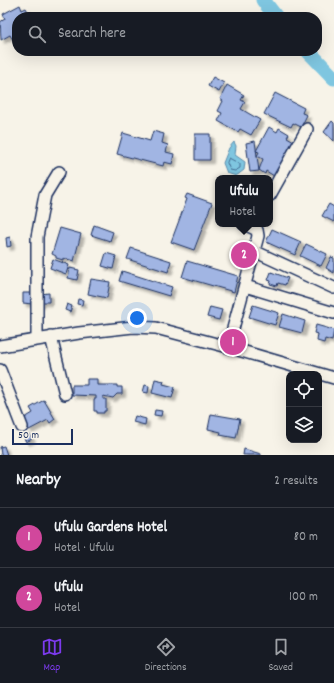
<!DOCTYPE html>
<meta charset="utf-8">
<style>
:root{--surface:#171b24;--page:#20242c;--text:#f1f3f6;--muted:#9ea1a6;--line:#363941;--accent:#7c3aed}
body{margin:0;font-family:Dekko,sans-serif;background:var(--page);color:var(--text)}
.controls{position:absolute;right:12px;bottom:12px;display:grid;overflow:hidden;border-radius:8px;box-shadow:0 4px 16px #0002}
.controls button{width:36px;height:36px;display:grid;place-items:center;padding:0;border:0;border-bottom:1px solid var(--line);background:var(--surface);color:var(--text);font:20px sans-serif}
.scale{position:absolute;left:12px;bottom:10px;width:61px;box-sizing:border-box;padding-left:4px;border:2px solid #1b2f5e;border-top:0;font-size:11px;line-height:14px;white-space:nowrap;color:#1b2f5e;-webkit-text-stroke:3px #f7f3e8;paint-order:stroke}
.you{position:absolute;left:137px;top:318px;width:14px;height:14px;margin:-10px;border:3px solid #fff;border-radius:50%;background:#1a73e8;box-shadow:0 0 0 6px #1a73e833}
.badge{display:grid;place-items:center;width:26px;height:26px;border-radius:50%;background:var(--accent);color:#fff;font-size:13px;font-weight:700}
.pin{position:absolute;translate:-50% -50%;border:2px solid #fff;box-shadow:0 1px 4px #0006}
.popup{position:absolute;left:215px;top:175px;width:58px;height:52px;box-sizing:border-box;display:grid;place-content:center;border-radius:8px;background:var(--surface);filter:drop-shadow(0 1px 3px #0005);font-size:13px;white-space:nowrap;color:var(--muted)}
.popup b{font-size:15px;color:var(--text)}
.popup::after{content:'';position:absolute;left:50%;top:100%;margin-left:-8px;border:8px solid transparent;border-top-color:var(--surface)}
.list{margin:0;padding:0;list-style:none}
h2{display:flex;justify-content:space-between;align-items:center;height:52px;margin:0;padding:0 16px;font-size:17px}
h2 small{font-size:13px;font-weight:400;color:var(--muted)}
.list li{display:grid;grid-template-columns:26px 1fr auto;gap:12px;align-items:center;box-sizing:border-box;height:60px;padding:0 16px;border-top:1px solid var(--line)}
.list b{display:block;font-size:15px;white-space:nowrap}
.list p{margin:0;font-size:13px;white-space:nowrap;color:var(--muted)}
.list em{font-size:13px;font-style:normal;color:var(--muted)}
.icon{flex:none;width:22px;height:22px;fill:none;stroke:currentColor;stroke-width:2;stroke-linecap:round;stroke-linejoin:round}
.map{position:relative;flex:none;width:334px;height:455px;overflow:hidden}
.search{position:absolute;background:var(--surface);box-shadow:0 4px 16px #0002;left:12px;right:12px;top:12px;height:44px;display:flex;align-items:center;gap:10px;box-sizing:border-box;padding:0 14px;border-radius:16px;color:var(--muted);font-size:15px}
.sheet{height:172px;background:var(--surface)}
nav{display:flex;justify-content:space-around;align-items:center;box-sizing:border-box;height:56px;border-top:1px solid var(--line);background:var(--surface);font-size:11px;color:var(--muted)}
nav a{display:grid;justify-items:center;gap:2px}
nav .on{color:var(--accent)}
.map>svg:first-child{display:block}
</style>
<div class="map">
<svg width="334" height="455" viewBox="0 0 334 455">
<defs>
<filter id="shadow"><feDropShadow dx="3.5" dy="3.5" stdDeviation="1" flood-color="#0004"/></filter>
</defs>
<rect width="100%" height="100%" fill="#f7f3e8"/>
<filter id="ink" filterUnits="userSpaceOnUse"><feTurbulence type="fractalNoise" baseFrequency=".025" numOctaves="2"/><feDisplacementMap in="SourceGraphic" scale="8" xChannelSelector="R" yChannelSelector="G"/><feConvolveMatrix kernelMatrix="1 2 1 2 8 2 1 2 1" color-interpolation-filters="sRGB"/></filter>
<g filter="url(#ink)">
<path fill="#7fc6e0" stroke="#578aac" d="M234,142l2,4 -1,9 10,7 -1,8 -8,6 -9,-3 -4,-10 6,-15z"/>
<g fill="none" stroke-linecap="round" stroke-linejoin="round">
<path stroke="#436b92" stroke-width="1" d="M229,158l11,6v4l-5,3 -5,-1 -3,-7z"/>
<path stroke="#7fc6e0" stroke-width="15" d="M263,0l13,17
M308,51l26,27"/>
</g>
<path fill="#a1b5e3" stroke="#1b2f5e" filter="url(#shadow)" d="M20,5l2,5 4,-2 5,9h-14l-1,28 -6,-10 -9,5 -1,-18 5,-3 -2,-5z
M213,77l11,6 -5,9 -11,-6z
M227,85l17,10 -3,5 4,2 -4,7 19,11 -9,15 -11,-6 -2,3 -20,-11 4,-8 -4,-2 5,-10 -3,-2z
M275,93l29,15 -2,5 5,2 -6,12 -8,-4 -2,4 -27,-13z
M332,121l2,2v18l-10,-9z
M269,127l8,5 2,-4 10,6 -2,3 7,4 -20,35 -8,-5 -1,3 -6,-4 4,-11 -6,-3 2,-4 -3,-1z
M153,131l11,3 -2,9 6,2 -2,7 8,2 -2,10 -8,-2 -1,4 -46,-12 6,-21 27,8z
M195,134h15v26h-15z
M255,141l4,30 -9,1 -4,-29z
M187,194l25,9 -18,47 -23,-8 16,-43 -2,-1z
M329,204l5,3v15l-12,-6z
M94,225l19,7 -3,9 -19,-6z
M60,228l21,6 -7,27 -11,-3v2l-7,-2v-2l-4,-2z
M272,229l29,13 -6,13 -29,-13z
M10,237l1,9 -4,1 -1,-9z
M306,244l21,10 -6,12 -21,-10z
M131,248l40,13 -3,11 -41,-13z
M106,253l10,3 -3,13 -11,-3z
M331,257l3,1v15l-8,-5z
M53,259l16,6 -3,9 -16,-6z
M187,261l51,15 -4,16 -52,-15z
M70,268l9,2 -2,10 -9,-2z
M122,271l50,16 -3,9 -50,-15z
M271,272l17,6 -3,7 -7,-2 -1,3 -7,-2 1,-3 -3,-1z
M91,279l19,3 -3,16 -19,-4z
M23,293h8v2l18,-2v9h-8v3l-18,-2z
M78,299l5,1 -1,5 -5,-1z
M67,304l5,2 -2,6 -5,-2z
M253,305l26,8 -4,12 -26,-8z
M210,307l12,3 -3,10 -12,-3z
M283,314l22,7 -3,12 -23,-6z
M316,325l18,5 -2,11 -7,-2 -1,4 -7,-2 1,-7 -4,-1z
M87,379h10v6h20v2h5v7h-5l-4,4 -10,-2v3h3v12h-2v2h-7v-2h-3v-12h2v-3l-24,-1v-10h15z
M155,379l9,2 -1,3 12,3 -3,11 -20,-5z
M145,385l4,1 -1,7 -5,-1z
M44,400l11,19 -5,4 -2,-3 -19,10 -6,-11 10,-6 -3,-5z
M155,410l7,1 -1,5 -7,-1z
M211,414l29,5 -4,19 -16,-3 1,-3 -13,-3z
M135,416l11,3 -1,6 -12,-3z
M29,434l3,5 -6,3 -3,-6z
M4,446l3,9h-6l-1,-8z
M244,449l17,5v1h-18z"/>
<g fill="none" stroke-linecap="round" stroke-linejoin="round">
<defs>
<path id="minor" d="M270,195l37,-66
M254,251l80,37
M245,286l89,27
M51,337l14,57
M37,339v-102l8,-42 14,-23
M0,346l79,-13 54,-6 23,1 72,19 106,31
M228,347l30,-111 -1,-6 -13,-6
M0,370l22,57"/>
</defs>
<use href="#minor" stroke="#1b2f5e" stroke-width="14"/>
<use href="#minor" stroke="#f7f3e8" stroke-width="11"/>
</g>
</g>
</svg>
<div class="controls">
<button><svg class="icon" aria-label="locate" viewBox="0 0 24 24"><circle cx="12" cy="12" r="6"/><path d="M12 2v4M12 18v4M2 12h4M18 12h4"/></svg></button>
<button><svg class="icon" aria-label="layers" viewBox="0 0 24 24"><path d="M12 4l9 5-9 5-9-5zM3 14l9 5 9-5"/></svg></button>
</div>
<div class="scale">50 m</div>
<div class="you"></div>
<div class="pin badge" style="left:233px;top:342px;background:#d1479c">1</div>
<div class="pin badge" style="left:244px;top:255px;background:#d1479c">2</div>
<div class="popup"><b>Ufulu</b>Hotel</div>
<div class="search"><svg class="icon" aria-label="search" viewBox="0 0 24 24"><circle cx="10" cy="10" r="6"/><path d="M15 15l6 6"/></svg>Search here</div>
</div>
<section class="sheet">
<h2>Nearby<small>2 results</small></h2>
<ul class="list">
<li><span class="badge" style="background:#d1479c">1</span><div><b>Ufulu Gardens Hotel</b><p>Hotel · Ufulu</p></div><em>80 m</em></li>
<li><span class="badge" style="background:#d1479c">2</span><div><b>Ufulu</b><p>Hotel</p></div><em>100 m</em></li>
</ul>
</section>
<nav>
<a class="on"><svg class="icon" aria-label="map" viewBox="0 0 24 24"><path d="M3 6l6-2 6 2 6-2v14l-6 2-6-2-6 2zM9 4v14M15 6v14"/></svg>Map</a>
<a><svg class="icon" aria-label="directions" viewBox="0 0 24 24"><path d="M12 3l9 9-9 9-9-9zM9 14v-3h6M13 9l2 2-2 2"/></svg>Directions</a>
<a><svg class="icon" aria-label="saved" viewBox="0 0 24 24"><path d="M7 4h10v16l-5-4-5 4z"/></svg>Saved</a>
</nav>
